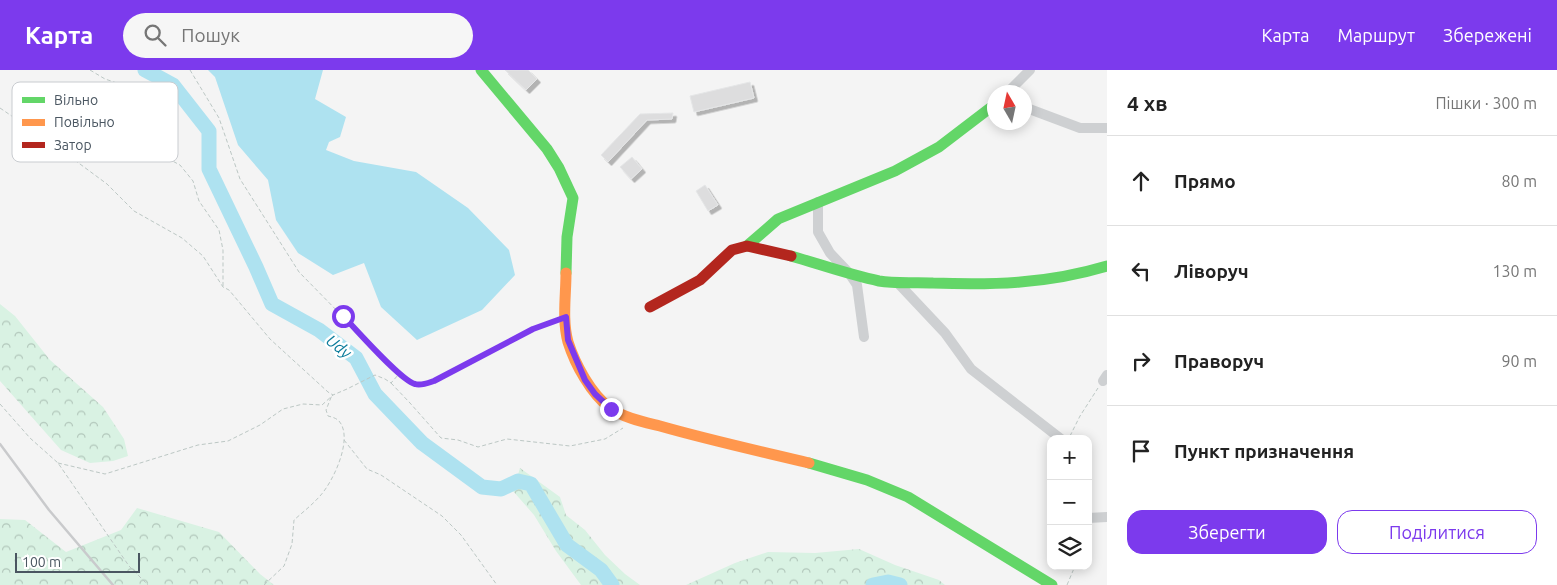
<!DOCTYPE html>
<html lang="uk">
<meta charset="utf-8">
<style>
:root{--surface:#fff;--page:#f6f6f6;--text:#222;--muted:#767676;--line:#e0e0e0;--accent:#7c3aed}
body{margin:0;font-family:Ubuntu,sans-serif;background:var(--page);color:var(--text)}
.controls{position:absolute;right:15px;bottom:15px;display:grid;overflow:hidden;border-radius:10px;box-shadow:0 2px 12px #0003}
.controls button{width:45px;height:45px;display:grid;place-items:center;padding:0;border:0;border-bottom:1px solid var(--line);background:var(--surface);color:var(--text);font:25px sans-serif}
.compass{position:absolute;left:987px;top:15px;width:45px;height:45px;border-radius:50%;background:var(--surface);box-shadow:0 2px 12px #0003;rotate:351deg}
.scale{position:absolute;left:15px;bottom:12px;width:125px;box-sizing:border-box;padding-left:5px;border:2px solid #4a5661;border-top:0;font-size:14px;line-height:18px;white-space:nowrap;color:#4a5661;-webkit-text-stroke:4px #fff;paint-order:stroke}
.stop{position:absolute;width:15px;height:15px;margin:-11px;border:4px solid #7c3aed;border-radius:50%;background:#fff}
.stop.end{background:#7c3aed;border-color:#fff;box-shadow:0 1px 5px #0008}
.list{margin:0;padding:0;list-style:none}
h2{display:flex;justify-content:space-between;align-items:center;height:65px;margin:0;padding:0 20px;font-size:21px}
h2 small{font-size:16px;font-weight:400;color:var(--muted)}
.list li{display:grid;grid-template-columns:32px 1fr auto;gap:15px;align-items:center;box-sizing:border-box;height:90px;padding:0 20px;border-top:1px solid var(--line)}
.list b{display:block;font-size:19px;white-space:nowrap}
.list em{font-size:16px;font-style:normal;color:var(--muted)}
.actions{display:flex;gap:10px;padding:15px 20px}
.actions a{flex:1;padding:11px 0;border:1px solid var(--accent);border-radius:15px;text-align:center;font-size:18px;color:var(--accent)}
.actions .main{background:var(--accent);color:#fff}
.icon{flex:none;width:28px;height:28px;fill:none;stroke:currentColor;stroke-width:2;stroke-linecap:round;stroke-linejoin:round}
.map{position:relative;flex:none;width:1107px;height:515px;overflow:hidden}
header{display:flex;align-items:center;gap:30px;box-sizing:border-box;height:70px;padding:0 25px;background:var(--accent);color:#fff}
header strong{font-size:24px}
nav{display:flex;gap:28px;margin-inline-start:auto;font-size:18px}
.search{width:350px;height:45px;background:var(--page);display:flex;align-items:center;gap:12px;box-sizing:border-box;padding:0 18px;border-radius:28px;color:var(--muted);font-size:19px}
main{display:flex}
aside{flex:1;background:var(--surface)}
.map>svg:first-child{display:block}
</style>
<header>
<strong>Карта</strong>
<div class="search"><svg class="icon" aria-label="search" viewBox="0 0 24 24"><circle cx="10" cy="10" r="6"/><path d="M15 15l6 6"/></svg>Пошук</div>
<nav><a>Карта</a><a>Маршрут</a><a>Збережені</a></nav>
</header>
<main>
<div class="map">
<svg width="1107" height="515" viewBox="0 0 1107 515">
<defs>
<pattern id="forest-crowns" width="20" height="18" patternUnits="userSpaceOnUse" patternTransform="scale(1.25)"><rect width="20" height="18" fill="#d9f2e3"/><path d="M2 6a3 3 0 1 1 6 0M12 15a3 3 0 1 1 6 0" fill="none" stroke="#b2c7bb"/></pattern>
<filter id="shadow"><feDropShadow dx="3.5" dy="3.5" stdDeviation="0" flood-color="#0004"/></filter>
</defs>
<rect width="100%" height="100%" fill="#f4f4f4"/>
<path fill="url(#forest-crowns)" d="M0,234l15,12 35,44 53,47 21,32 4,17 -15,5 -23,2 -29,-13 -61,-69z
M520,398l40,29 6,18 19,15 20,25 20,19 15,11h-59l-25,-34 -22,-36 -21,-24z
M137,438l82,24 41,42 14,11h-274v-66l25,1 41,32 55,-22z
M859,479l36,16 44,15 6,5h-259l49,-22 33,-11 47,1z"/>
<path fill="#aee2f0" d="M208,0h115l-8,29 31,18 -6,20 -11,5 -3,8 28,11 62,11 52,36 41,42 6,25 -33,35 -65,30 -36,-33 -17,-44 -31,12 -35,-22 -22,-33 -8,-40 -30,-35 -23,-68z"/>
<g fill="none" stroke-linecap="round" stroke-linejoin="round">
<path stroke="#aee2f0" stroke-width="15" d="M145,0l28,15 36,46v38l47,98 16,37 47,26 37,28 19,36 47,49 60,44 19,2 17,-8 13,3 36,61 34,25 11,15
M873,515l15,-3 12,3"/>
</g>
<path fill="#ddddde" stroke="#e5e6e7" filter="url(#shadow)" d="M505,0h23l9,9 -11,11z
M750,12l4,16 -60,14 -4,-16z
M673,43l-1,6 -25,1 -39,42 -7,-7 39,-41z
M632,87l10,12 -11,10 -11,-12z
M705,115l13,20 -10,6 -12,-20z"/>
<g fill="none" stroke-linecap="round" stroke-linejoin="round">
<path stroke="#bcc7c4" stroke-width="1" stroke-dasharray="4 2.5" stroke-linecap="butt" d="M90,0l15,9 27,9 14,13 11,17 -1,21 7,17 17,9 13,16 6,20 20,29 4,20v36
M190,0l29,48 21,61 59,93 100,102c14,11 18,12 35,7l99,-52 20,-7
M0,38l57,39 50,37 27,27 48,27 21,18 20,31 6,3 41,49 58,53 5,3
M391,313l19,20 31,35 17,2 20,7 29,-8 63,7 35,-7 18,-11
M0,334l30,34 28,25 71,103 19,19
M1070,366l10,-20 18,-28
M344,370l23,29 14,6 61,41 19,19 36,50
M58,393l47,11 93,-29 30,-4 32,-16 23,-16 20,-5 19,1 11,-10 14,-6 28,-14 10,4 6,4 8,-9
M264,515l20,-19 8,-22 2,-24c9,-8 18,-15 26,-24 13,-14 34,-58 19,-75 -3,-3 -7,-4 -11,-5l-2,-6 6,-15
M1067,515l8,-19"/>
<path stroke="#ced0d2" stroke-width="10" d="M1008,22l22,-22
M1024,37l56,21h27
M818,132v30l12,21 19,20 8,12 7,52
M897,212l48,51 26,36 90,70
M1103,311l4,-6
M1088,448l19,-1"/>
<path stroke="#63d668" stroke-width="11" d="M481,0l66,79 12,19 14,30 -6,39 -1,36
M747,176l31,-27 117,-48 44,-24 55,-42
M791,186c28,8 59,19 88,25 17,3 36,1 54,2 61,2 114,1 174,-17
M809,393l58,17 41,17 144,88"/>
<path stroke="#ff974d" stroke-width="11" d="M566,203c0,22 -4,47 2,69 7,22 23,52 42,66 14,10 34,14 50,18 49,14 99,25 149,37"/>
<path stroke="#b3261e" stroke-width="11" d="M650,237l50,-27 32,-30 15,-4 44,10"/>
<path stroke="#c9cacc" stroke-width="2.5" d="M0,374l49,66 64,75"/>
</g>
<g fill="none" stroke-linecap="round" stroke-linejoin="round">
<path stroke="#7c3aed" stroke-width="6" d="M343,246c14,14 57,64 72,68 6,2 13,-1 19,-3l99,-52 33,-12 2,23 17,40 10,14 16,15"/>
</g>
<g text-anchor="middle" dominant-baseline="central" stroke-width="5" stroke-linejoin="round" paint-order="stroke">
<g font-size="16" font-style="italic" fill="#0c7c9b" stroke="#fff">
<text transform="translate(339 276) rotate(38)">Udy</text>
</g>
</g>
<rect x="12" y="12" width="166" height="80" rx="8" fill="#fff" stroke="#c9ccd0" stroke-width="1"/>
<rect x="22" y="27" width="23" height="6" fill="#63d668"/>
<rect x="22" y="49" width="23" height="7" fill="#ff974d"/>
<rect x="22" y="72" width="23" height="6" fill="#b3261e"/>
<g font-size="14" fill="#4a5661">
<text x="54" y="35">Вільно</text>
<text x="54" y="57">Повільно</text>
<text x="54" y="80">Затор</text>
</g>
</svg>
<div class="controls">
<button>+</button>
<button>−</button>
<button><svg class="icon" aria-label="layers" viewBox="0 0 24 24"><path d="M12 4l9 5-9 5-9-5zM3 14l9 5 9-5"/></svg></button>
</div>
<svg class="compass" viewBox="-18 -18 36 36"><path d="M0-13l5 13h-10z" fill="#e53935"/><path d="M0 13l5-13h-10z" fill="#767676"/></svg>
<div class="scale">100 m</div>
<div class="stop" style="left:343px;top:246px"></div>
<div class="stop end" style="left:611px;top:339px"></div>
</div>
<aside>
<h2>4 хв<small>Пішки · 300 m</small></h2>
<ul class="list">
<li><svg class="icon" aria-label="ahead" viewBox="0 0 24 24"><path d="M12 20V5M6 11l6-6 6 6"/></svg><div><b>Прямо</b></div><em>80 m</em></li>
<li><svg class="icon" aria-label="left" viewBox="0 0 24 24"><path d="M17 20v-9H6M10 6l-5 5 5 5"/></svg><div><b>Ліворуч</b></div><em>130 m</em></li>
<li><svg class="icon" aria-label="right" viewBox="0 0 24 24"><path d="M7 20v-9h11M14 6l5 5-5 5"/></svg><div><b>Праворуч</b></div><em>90 m</em></li>
<li><svg class="icon" aria-label="arrive" viewBox="0 0 24 24"><path d="M6 21V4h12l-3 4 3 4H6"/></svg><div><b>Пункт призначення</b></div></li>
</ul>
<div class="actions"><a class="main">Зберегти</a><a>Поділитися</a></div>
</aside>
</main>
